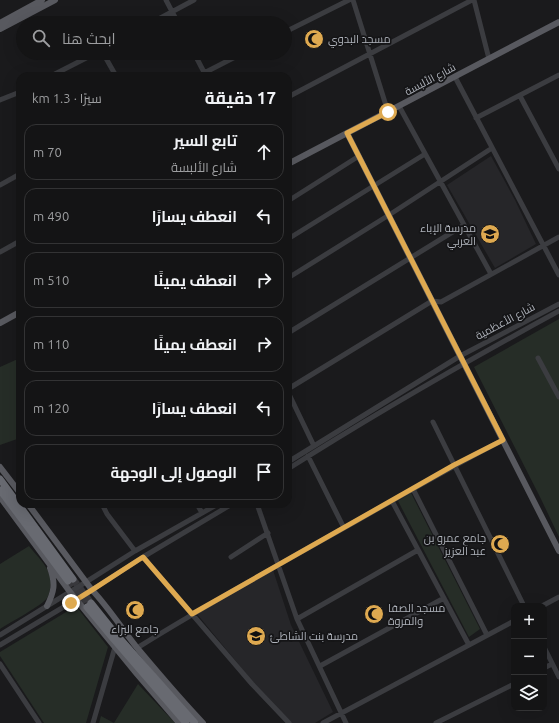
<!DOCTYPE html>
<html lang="ar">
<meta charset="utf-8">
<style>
:root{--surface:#141415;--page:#1d1d1e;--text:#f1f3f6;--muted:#9d9ea0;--line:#333334}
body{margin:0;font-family:Ubuntu,Cairo,sans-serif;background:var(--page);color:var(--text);direction:rtl}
.controls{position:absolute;right:12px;bottom:12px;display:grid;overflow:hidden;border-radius:8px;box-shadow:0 4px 16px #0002}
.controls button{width:36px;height:36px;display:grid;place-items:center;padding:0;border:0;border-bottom:1px solid var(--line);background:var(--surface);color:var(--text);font:20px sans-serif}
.stop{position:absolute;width:12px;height:12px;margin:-9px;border:3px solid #dea950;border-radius:50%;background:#fff}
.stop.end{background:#dea950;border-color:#fff;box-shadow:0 1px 4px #0008}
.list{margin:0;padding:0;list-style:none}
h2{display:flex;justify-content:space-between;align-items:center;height:52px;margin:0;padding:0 16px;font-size:17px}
h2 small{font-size:13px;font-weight:400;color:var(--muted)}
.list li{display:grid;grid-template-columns:26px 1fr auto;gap:12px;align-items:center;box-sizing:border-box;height:56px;margin:0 8px 8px;padding:0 8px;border:1px solid var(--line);border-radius:12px}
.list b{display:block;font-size:15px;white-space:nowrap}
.list p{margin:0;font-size:13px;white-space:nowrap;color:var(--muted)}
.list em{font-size:13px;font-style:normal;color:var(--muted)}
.icon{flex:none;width:22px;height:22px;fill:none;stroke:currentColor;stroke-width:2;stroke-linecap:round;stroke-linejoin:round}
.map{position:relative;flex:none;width:559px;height:723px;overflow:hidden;direction:ltr}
.search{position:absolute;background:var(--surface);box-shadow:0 4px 16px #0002;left:16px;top:16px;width:276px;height:44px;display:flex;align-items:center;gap:10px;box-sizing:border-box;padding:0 14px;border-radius:22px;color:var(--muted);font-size:15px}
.panel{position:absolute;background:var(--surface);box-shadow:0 4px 16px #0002;left:16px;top:72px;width:276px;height:436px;border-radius:12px;direction:rtl}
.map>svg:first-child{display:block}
</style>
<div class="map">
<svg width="559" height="723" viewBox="0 0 559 723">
<rect width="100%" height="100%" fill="#1a1a1c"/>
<path fill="#262629" d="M491,156l24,44 21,44 -41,24 -48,-83z
M273,570l18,55 42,87 -18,11h-24l-38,-41 -56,-68z"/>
<path fill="#262d27" d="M559,319v218l-18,-38 -67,-132z
M20,358v80l-20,7v-78z
M411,493l69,136 -11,8 -71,-136z
M29,546c7,9 18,19 21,30 2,6 0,17 -3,22 -4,7 -38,25 -47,31v-65z
M76,606l32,41 -22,76h-42l-44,-67v-4z
M138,684l37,39h-76l2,-7 13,7z"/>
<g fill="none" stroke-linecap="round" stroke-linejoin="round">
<path stroke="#38383c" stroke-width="7" stroke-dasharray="7 3.5" stroke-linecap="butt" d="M73,579l18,24
M68,581l19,26"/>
<path stroke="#3b3c40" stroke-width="5" d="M166,0l12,23
M353,0l35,112
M474,0l15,59
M151,23l43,-23
M285,32l64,-32
M103,53l13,23
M194,53l12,23
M204,73l39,-20
M51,76l45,-23
M455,77l104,198
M520,96l39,73
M288,97l184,-97
M0,100l20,-8
M399,106l92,168
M476,118l83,-43
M0,185l20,-11
M288,201l71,-45
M288,239l137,-85
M0,252l20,-11
M288,278l101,-63 103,-67
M288,333l176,-108
M538,358l21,39
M288,389l144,-88 9,1 118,-65
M288,392l26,54
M433,422l91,184
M308,456l36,72
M288,462l172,-106 99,-52
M288,469c88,-56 179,-108 271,-158
M413,489l74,146
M392,501l77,144
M102,504l5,10 28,37
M197,504l5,9
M257,504l40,115 49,104
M143,557l109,127 37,39
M231,557l37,-24
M542,606l17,-9
M297,619l121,-69
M0,635l86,-53 49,-31 83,-47
M0,645l92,-55 51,-33 89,-53
M544,647l15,30
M137,648c68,-42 137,-81 207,-120 53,-30 105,-60 159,-88
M0,664l39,59
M320,666l124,-68
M544,668l8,-4
M93,723l22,-76
M323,723l191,-102
M436,723l78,-39"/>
<path stroke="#58595f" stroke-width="6" d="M0,23l42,-23
M0,29l55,-29
M347,133l212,418
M288,164l271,-142
M0,323l20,-11
M0,467l20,26
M0,497l70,95 67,82 42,49
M28,504l64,86c17,18 30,39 46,59 21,25 42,50 65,74
M47,606c7,-14 9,-22 3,-38"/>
<path stroke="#686a71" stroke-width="7" d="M0,479l73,100
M0,490l68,91
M91,603l24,30 80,90
M87,607l24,29 75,87"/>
</g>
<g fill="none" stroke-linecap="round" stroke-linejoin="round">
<path stroke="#dea950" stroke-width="5" d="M71,603l21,-13 51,-33 49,57 262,-149 49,-25 -156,-307 41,-21"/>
</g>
<defs>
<symbol id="mosque-disc" viewBox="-11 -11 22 22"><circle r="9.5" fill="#dea950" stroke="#151517"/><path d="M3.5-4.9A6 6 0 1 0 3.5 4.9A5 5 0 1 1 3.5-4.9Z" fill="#111"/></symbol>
<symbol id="school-disc" viewBox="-11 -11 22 22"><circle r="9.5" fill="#dea950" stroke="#151517"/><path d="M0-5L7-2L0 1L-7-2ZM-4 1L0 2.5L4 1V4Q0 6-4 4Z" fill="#111"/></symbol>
</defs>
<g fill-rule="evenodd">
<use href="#mosque-disc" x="303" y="28" width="22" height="22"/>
<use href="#school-disc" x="479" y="223" width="22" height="22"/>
<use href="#mosque-disc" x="489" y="533" width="22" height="22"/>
<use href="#mosque-disc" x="124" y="599" width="22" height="22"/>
<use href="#mosque-disc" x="363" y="603" width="22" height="22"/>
<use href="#school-disc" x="245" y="625" width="22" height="22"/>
</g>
<g text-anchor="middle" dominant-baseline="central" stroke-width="3.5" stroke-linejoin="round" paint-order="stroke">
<g font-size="11" fill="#aeb2ba" stroke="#151517" text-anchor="start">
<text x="328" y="39">مسجد البدوي</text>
<text x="476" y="228" text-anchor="end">مدرسة الإباء<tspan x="476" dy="13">العربي</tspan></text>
<text x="486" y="538" text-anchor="end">جامع عمرو بن<tspan x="486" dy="13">عبد العزيز</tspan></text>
<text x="388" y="608">مسجد الصفا<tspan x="388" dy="13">والمروة</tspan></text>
<text x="135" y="629" text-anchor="middle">جامع البراء</text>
<text x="270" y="636">مدرسة بنت الشاطئ</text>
</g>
<g font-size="11" fill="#aeb2ba" stroke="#151517">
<text transform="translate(430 79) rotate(-28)">شارع الألبسة</text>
<text transform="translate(505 321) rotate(-28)">شارع الأعظمية</text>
</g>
</g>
</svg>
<div class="controls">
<button>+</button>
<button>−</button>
<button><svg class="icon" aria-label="layers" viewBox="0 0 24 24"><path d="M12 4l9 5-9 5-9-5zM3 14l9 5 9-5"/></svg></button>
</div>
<div class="stop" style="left:388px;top:112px"></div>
<div class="stop end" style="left:71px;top:603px"></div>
<div class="search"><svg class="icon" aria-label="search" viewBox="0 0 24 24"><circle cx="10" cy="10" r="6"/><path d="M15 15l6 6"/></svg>ابحث هنا</div>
<section class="panel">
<h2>17 دقيقة<small>سيرًا · 1.3 km</small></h2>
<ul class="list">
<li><svg class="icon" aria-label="ahead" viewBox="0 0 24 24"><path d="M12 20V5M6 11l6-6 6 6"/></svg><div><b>تابع السير</b><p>شارع الألبسة</p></div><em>70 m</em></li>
<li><svg class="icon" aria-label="left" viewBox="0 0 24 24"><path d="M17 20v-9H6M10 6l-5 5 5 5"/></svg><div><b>انعطف يسارًا</b></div><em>490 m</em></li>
<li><svg class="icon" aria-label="right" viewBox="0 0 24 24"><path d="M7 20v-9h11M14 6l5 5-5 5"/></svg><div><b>انعطف يمينًا</b></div><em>510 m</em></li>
<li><svg class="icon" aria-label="right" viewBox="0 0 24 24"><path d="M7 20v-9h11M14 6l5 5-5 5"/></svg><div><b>انعطف يمينًا</b></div><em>110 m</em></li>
<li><svg class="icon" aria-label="left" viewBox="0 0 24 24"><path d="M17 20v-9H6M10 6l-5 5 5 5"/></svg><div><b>انعطف يسارًا</b></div><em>120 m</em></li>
<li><svg class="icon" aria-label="arrive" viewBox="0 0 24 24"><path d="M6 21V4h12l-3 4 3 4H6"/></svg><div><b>الوصول إلى الوجهة</b></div></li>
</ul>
</section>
</div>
